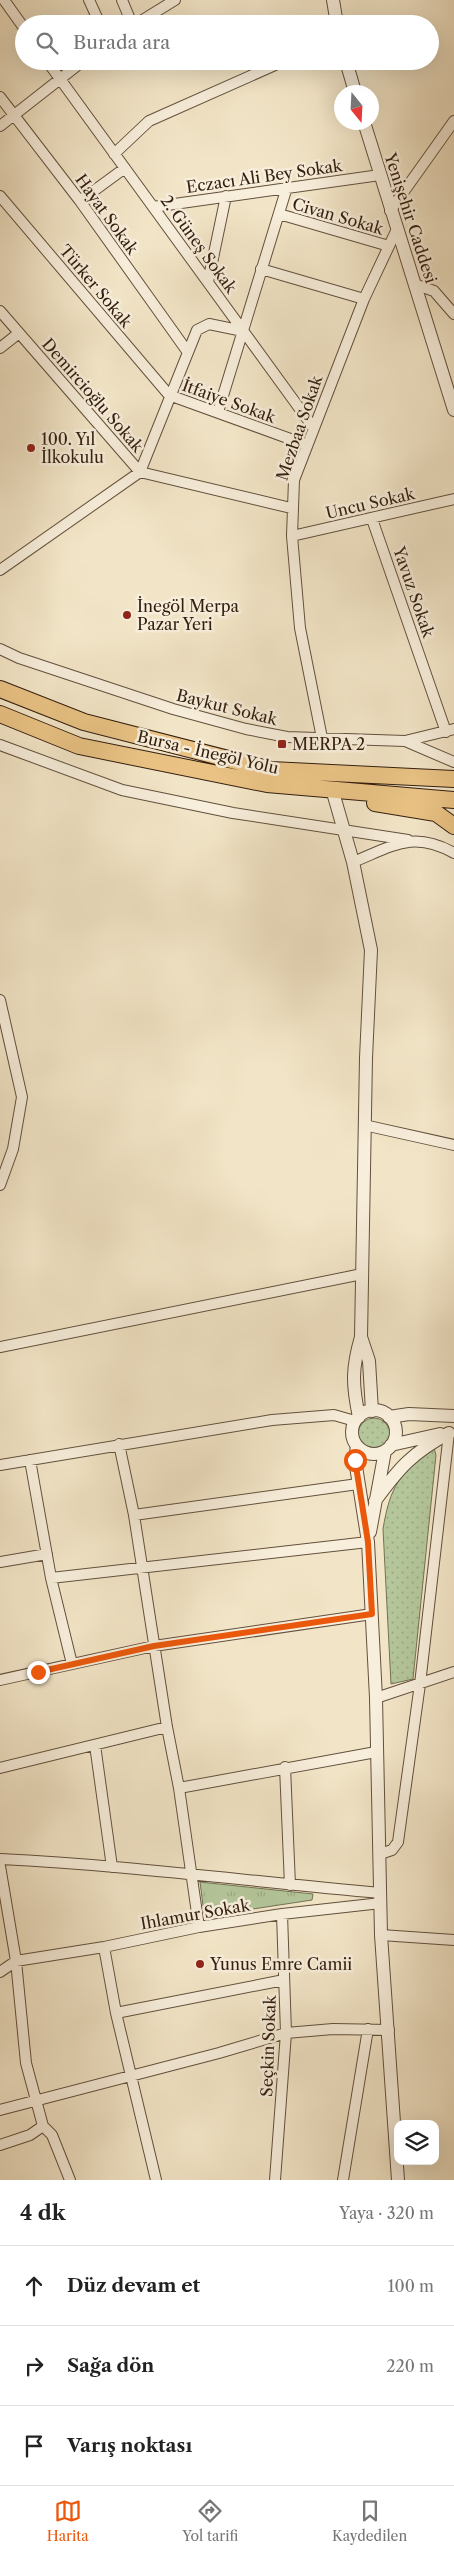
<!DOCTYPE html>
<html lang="tr">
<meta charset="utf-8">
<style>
:root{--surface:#fff;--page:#f2f2f2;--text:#222;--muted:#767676;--line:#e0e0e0;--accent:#ea580c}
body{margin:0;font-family:"Libre Caslon Text",serif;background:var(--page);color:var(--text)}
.controls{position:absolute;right:15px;bottom:15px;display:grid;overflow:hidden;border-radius:10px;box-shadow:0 5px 20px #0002}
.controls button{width:45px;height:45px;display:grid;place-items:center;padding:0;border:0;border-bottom:1px solid var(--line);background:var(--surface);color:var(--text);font:25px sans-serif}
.compass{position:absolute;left:334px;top:85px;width:45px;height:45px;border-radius:50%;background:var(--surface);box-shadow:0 5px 20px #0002;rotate:162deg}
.stop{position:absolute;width:15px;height:15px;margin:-11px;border:4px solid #ea580c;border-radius:50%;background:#fff}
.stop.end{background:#ea580c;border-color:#fff;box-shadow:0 1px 5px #0008}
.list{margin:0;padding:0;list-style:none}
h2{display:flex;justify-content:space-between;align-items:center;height:65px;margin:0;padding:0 20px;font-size:21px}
h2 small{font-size:16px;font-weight:400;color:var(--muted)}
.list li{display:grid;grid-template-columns:32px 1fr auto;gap:15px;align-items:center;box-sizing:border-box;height:80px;padding:0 20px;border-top:1px solid var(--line)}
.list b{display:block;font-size:19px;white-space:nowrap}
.list em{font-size:16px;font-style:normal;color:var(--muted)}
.icon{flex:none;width:28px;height:28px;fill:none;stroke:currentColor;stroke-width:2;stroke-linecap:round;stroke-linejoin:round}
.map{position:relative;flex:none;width:454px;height:2180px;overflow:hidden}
.search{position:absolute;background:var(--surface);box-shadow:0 5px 20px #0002;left:15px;right:15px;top:15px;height:55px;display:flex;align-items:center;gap:12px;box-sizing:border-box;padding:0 18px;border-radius:28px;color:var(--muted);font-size:19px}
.sheet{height:305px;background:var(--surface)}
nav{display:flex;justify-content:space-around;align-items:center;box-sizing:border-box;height:70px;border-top:1px solid var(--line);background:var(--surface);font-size:14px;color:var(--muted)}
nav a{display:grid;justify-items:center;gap:2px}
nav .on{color:var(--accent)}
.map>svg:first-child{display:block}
</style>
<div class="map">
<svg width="454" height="2180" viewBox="0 0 454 2180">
<defs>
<pattern id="grass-dots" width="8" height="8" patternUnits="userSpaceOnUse" patternTransform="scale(1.25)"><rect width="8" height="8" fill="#b4c69a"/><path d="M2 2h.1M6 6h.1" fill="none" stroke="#9baa84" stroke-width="1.8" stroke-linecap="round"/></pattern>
<pattern id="park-tufts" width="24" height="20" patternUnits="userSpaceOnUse" patternTransform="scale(1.25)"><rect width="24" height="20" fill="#b4c69a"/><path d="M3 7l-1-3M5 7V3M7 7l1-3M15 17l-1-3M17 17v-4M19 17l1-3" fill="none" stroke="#9baa84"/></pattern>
</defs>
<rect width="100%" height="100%" fill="#f2e5c7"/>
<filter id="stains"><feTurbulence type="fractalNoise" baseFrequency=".004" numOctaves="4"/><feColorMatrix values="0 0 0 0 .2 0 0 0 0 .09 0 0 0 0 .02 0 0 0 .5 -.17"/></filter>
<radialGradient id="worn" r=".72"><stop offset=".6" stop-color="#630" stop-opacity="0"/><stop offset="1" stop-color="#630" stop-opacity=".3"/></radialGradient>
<path fill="url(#grass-dots)" stroke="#747254" d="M358 1434a16 16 0 1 1 32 0a16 16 0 1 1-32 0Z
M434,1448l2,7 -23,224 -22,5 -8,-155c7,-42 16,-56 51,-81z"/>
<path fill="url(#park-tufts)" stroke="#747254" d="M200,1882l113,12 -1,6 -105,16 -3,-3z"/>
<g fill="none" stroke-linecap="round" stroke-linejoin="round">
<defs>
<path id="minor" d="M4,0l20,28
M89,0l11,24
M122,0l10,24
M136,24l39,-24
M47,61l266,366
M0,97l80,104 107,150
M0,126l83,-65
M114,154l35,-33 135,-60
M0,196l169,199 138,50
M80,201l45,-33
M153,207l227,-32
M390,211l64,-90
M279,214l110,32
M261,269l103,30
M208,282l18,-86
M414,284l20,7 20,23
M0,311l140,161 151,36
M0,348l19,-15
M218,412l69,-225
M372,519l74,213
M292,536l162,-37
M0,570l140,-98 57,-142 12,-6 34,7
M0,649l19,9 154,51 73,20 41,8 118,4 49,-12
M322,738l-22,-110 -8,-92 2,-56 70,-181 33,-70
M405,741l49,21
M0,745l122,45 111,23 175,27
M353,862c40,-16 60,-32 101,-9
M0,1000l22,97 -9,52 -13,36
M364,1125l90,20
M0,1347l362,-73
M119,1444l15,71 33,212 12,61 20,139
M30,1460l21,118 21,86
M0,1465l272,-45 62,-5 21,6
M134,1515l224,-31
M0,1562l47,-8
M51,1578l317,-36
M0,1680l154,-34 218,-32
M376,1698l78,-26
M95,1745l17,122
M285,1767l5,118
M0,1768l167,-41
M179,1788l197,-36
M380,1854l12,-4 6,-8 22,-158 29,-251
M0,1859c127,6 254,23 381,34
M0,1866l16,95 10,102 17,63 -13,9 -30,10
M381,1935l73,5
M104,1947l12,66 40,167
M0,1972l16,-11 88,-14 95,-20 83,-13 99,-11
M116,2013l168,-33
M0,2110l219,-57 67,-20 47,-4 56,1
M43,2126l9,9 18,45
M275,2180l11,-147 -4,-119
M343,2180l25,-151"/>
<path id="tertiary" d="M333,0l4,24
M346,61l9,31
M364,122l90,288
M334,796l19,66 18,88 -5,108 -5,279c-9,31 -9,47 -2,80
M361,1337l8,24 3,50
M352 1432a22 22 0 1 1 44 0a22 22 0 1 1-44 0Z
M389,1417l20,-3 45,2
M391,1445l49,-11
M357,1446l-2,14 13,82 8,156 5,237 17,245
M375,1501c24,-33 37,-48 74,-68
M370,1532l15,-81"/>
<path id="trunk" d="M0,689l84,33 187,48 183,9
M0,714l79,32 188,38 187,16
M375,803l61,10 18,13"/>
</defs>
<use href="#minor" stroke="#63503d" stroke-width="12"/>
<use href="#tertiary" stroke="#63503d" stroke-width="14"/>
<use href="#trunk" stroke="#331e0f" stroke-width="18"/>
<use href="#minor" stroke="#f7eedb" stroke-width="10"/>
<use href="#tertiary" stroke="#f7eedb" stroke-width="12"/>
<use href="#trunk" stroke="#e9c284" stroke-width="16"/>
</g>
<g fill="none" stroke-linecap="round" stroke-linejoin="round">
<path stroke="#ea580c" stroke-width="6" d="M38,1672l116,-26 218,-32 -4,-72 -13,-82"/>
</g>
<g fill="#8f2418" stroke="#f7eedb" stroke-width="2">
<circle cx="31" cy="448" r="5"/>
<circle cx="127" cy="615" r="5"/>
<rect x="277" y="739" width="10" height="10" rx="2.5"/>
<circle cx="200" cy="1964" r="5"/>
</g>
<g text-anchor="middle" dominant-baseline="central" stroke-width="5" stroke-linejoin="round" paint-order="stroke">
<g font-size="16" fill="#331e0f" stroke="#f7eedb">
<text transform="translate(264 176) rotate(-8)">Eczacı Ali Bey Sokak</text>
<text transform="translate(107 214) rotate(54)">Hayat Sokak</text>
<text transform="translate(338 216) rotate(16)">Civan Sokak</text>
<text transform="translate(411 218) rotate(72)">Yenişehir Caddesi</text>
<text transform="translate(199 244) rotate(54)">2. Güneş Sokak</text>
<text transform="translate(96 286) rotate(50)">Türker Sokak</text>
<text transform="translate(93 395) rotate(49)">Demircioğlu Sokak</text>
<text transform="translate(229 401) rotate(20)">İtfaiye Sokak</text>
<text transform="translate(299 428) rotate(-71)">Mezbaa Sokak</text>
<text transform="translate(370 503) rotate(-13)">Uncu Sokak</text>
<text transform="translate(414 592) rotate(71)">Yavuz Sokak</text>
<text transform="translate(227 707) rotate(14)">Baykut Sokak</text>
<text transform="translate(208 752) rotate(13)">Bursa - İnegöl Yolu</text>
<text transform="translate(195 1914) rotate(-10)">Ihlamur Sokak</text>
<text transform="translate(268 2046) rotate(-88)">Seçkin Sokak</text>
</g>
<g font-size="16" fill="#331e0f" stroke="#f7eedb" text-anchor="start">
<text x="41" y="439">100. Yıl<tspan x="41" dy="18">İlkokulu</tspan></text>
<text x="137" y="606">İnegöl Merpa<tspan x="137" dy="18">Pazar Yeri</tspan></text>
<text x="292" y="744">MERPA 2</text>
<text x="210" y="1964">Yunus Emre Camii</text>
</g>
</g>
<rect width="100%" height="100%" filter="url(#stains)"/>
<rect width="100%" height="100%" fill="url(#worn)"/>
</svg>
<div class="controls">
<button><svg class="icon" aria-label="layers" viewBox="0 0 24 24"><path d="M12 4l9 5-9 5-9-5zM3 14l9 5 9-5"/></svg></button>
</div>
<svg class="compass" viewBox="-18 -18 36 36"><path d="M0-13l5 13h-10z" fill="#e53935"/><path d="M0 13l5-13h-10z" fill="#767676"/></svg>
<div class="stop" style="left:355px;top:1460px"></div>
<div class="stop end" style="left:38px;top:1672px"></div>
<div class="search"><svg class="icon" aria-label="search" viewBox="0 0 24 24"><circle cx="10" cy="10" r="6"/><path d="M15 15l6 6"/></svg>Burada ara</div>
</div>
<section class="sheet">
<h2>4 dk<small>Yaya · 320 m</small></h2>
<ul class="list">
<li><svg class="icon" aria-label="ahead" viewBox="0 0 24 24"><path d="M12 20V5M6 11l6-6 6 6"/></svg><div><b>Düz devam et</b></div><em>100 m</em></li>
<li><svg class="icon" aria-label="right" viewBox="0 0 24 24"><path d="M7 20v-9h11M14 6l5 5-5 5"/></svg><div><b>Sağa dön</b></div><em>220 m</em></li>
<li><svg class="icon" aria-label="arrive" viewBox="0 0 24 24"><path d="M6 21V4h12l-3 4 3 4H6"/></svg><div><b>Varış noktası</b></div></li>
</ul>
</section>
<nav>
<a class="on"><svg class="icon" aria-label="map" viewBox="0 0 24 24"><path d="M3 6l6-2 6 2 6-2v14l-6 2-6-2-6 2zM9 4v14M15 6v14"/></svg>Harita</a>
<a><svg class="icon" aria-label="directions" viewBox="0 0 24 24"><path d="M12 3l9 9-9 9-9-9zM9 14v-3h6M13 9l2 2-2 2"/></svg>Yol tarifi</a>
<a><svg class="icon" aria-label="saved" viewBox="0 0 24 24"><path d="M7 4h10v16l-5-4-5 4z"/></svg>Kaydedilen</a>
</nav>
